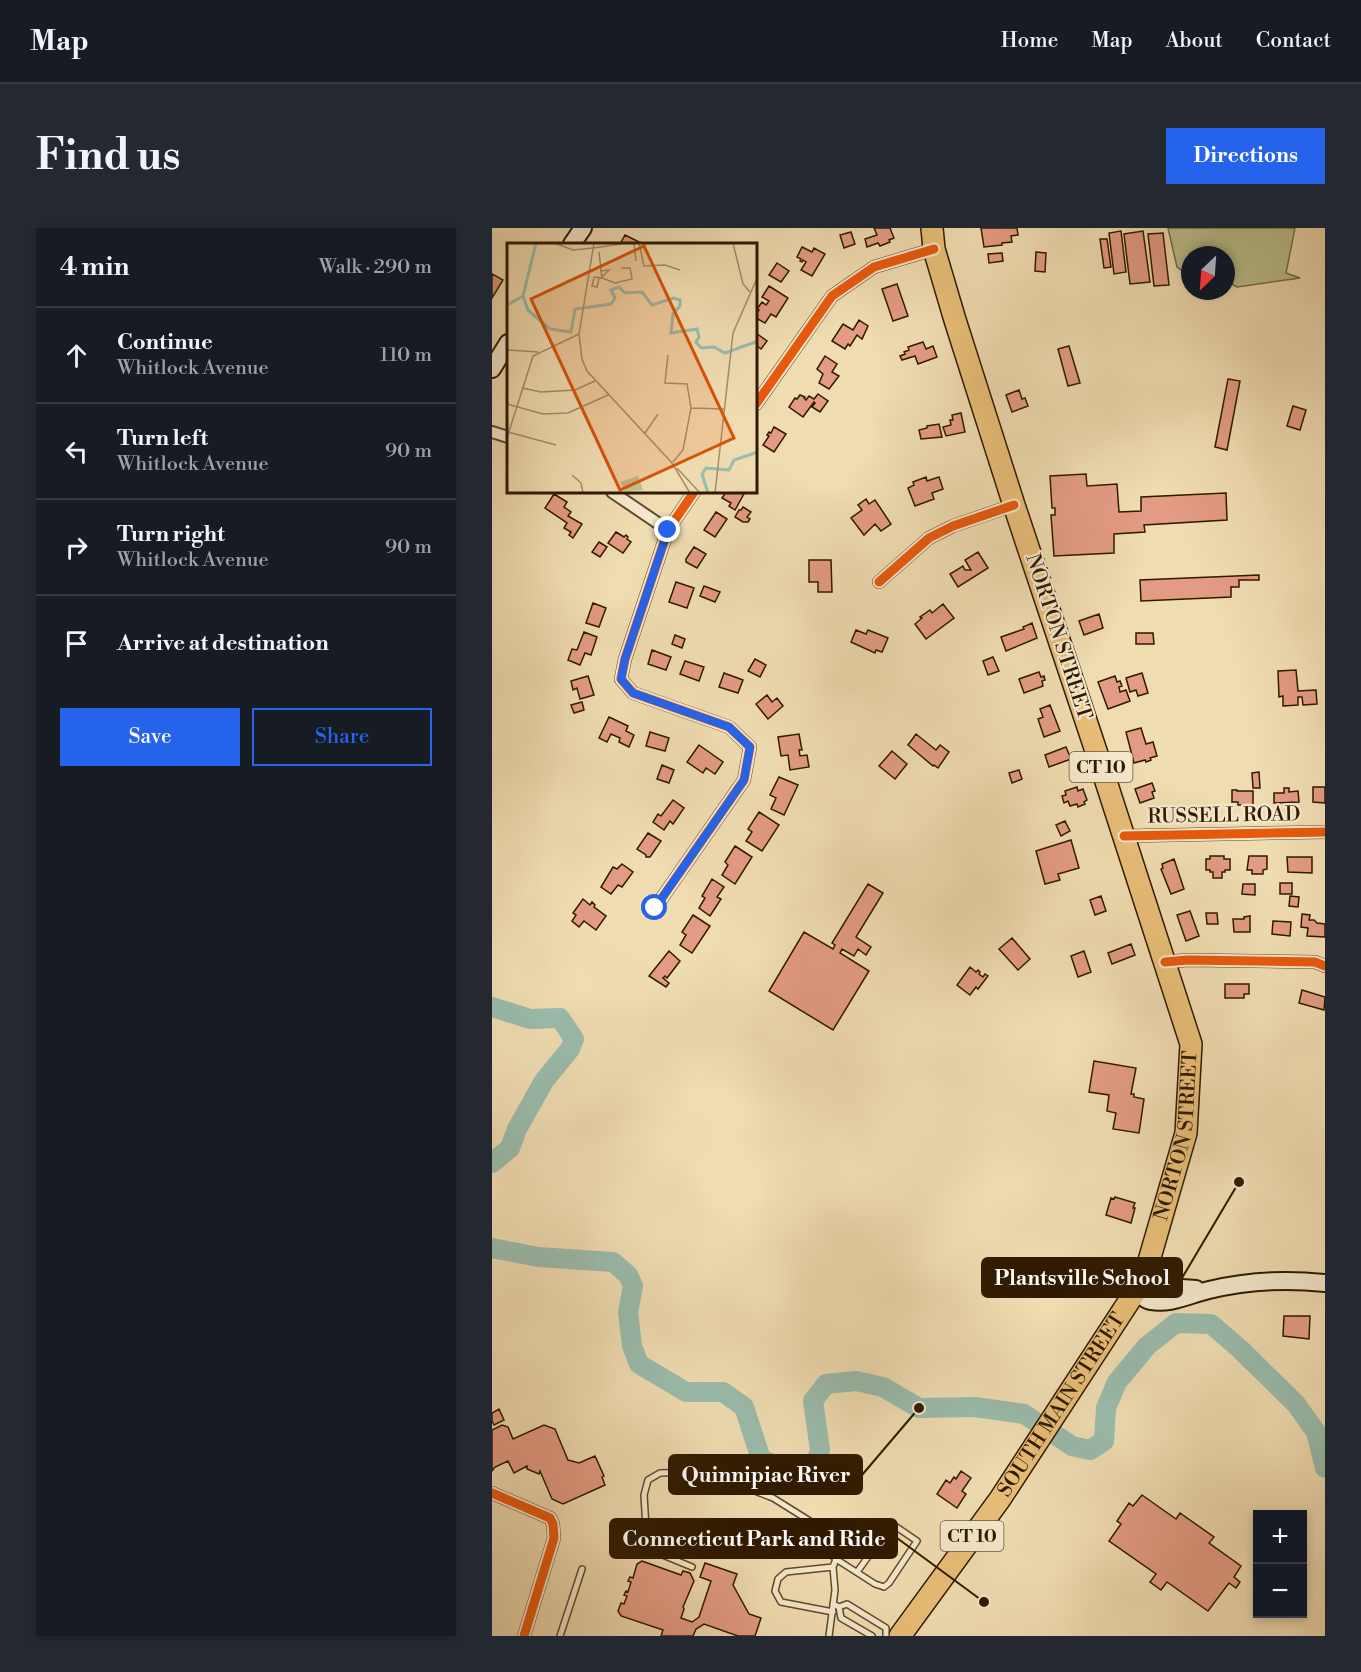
<!DOCTYPE html>
<meta charset="utf-8">
<style>
:root{--surface:#171b24;--page:#242831;--text:#f1f3f6;--muted:#9ea1a6;--line:#363941;--accent:#2563eb}
body{margin:0;font-family:"Libre Bodoni",serif;background:var(--page);color:var(--text)}
.controls{position:absolute;right:18px;bottom:18px;display:grid;overflow:hidden;border-radius:0px;box-shadow:0 3px 9px #0003}
.controls button{width:54px;height:54px;display:grid;place-items:center;padding:0;border:0;border-bottom:2px solid var(--line);background:var(--surface);color:var(--text);font:30px sans-serif}
.compass{position:absolute;left:689px;top:18px;width:54px;height:54px;border-radius:50%;background:var(--surface);box-shadow:0 3px 9px #0003;rotate:205deg}
.stop{position:absolute;width:18px;height:18px;margin:-14px;border:4px solid #2563eb;border-radius:50%;background:#fff}
.stop.end{background:#2563eb;border-color:#fff;box-shadow:0 2px 6px #0008}
.list{margin:0;padding:0;list-style:none}
h2{display:flex;justify-content:space-between;align-items:center;height:78px;margin:0;padding:0 24px;font-size:26px}
h2 small{font-size:20px;font-weight:400;color:var(--muted)}
.list li{display:grid;grid-template-columns:39px 1fr auto;gap:18px;align-items:center;box-sizing:border-box;height:96px;padding:0 24px;border-top:2px solid var(--line)}
.list b{display:block;font-size:22px;white-space:nowrap}
.list p{margin:0;font-size:20px;white-space:nowrap;color:var(--muted)}
.list em{font-size:20px;font-style:normal;color:var(--muted)}
.actions{display:flex;gap:12px;padding:18px 24px}
.actions a{flex:1;padding:14px 0;border:2px solid var(--accent);border-radius:0px;text-align:center;font-size:21px;color:var(--accent)}
.actions .main{background:var(--accent);color:#fff}
.icon{flex:none;width:33px;height:33px;fill:none;stroke:currentColor;stroke-width:2;stroke-linecap:round;stroke-linejoin:round}
.map{position:relative;flex:none;width:833px;height:1408px;overflow:hidden;border-radius:0px}
header{display:flex;align-items:center;gap:36px;box-sizing:border-box;height:84px;padding:0 30px;background:var(--surface);border-bottom:2px solid var(--line)}
header strong{font-size:28px}
nav{display:flex;gap:33px;margin-inline-start:auto;font-size:21px}
.intro{display:flex;align-items:center;justify-content:space-between;box-sizing:border-box;height:144px;padding:0 36px}
h1{margin:0;font-size:42px}
.button{padding:15px 27px;border-radius:0px;background:var(--accent);color:#fff;font-size:21px;font-weight:700}
main{display:flex;gap:36px;padding:0 36px}
aside{flex:1;background:var(--surface);border-radius:0px;box-shadow:0 3px 9px #0003}
.map>svg:first-child{display:block}
</style>
<header>
<strong>Map</strong>
<nav><a>Home</a><a>Map</a><a>About</a><a>Contact</a></nav>
</header>
<div class="intro"><h1>Find us</h1><a class="button">Directions</a></div>
<main>
<aside>
<h2>4 min<small>Walk · 290 m</small></h2>
<ul class="list">
<li><svg class="icon" aria-label="ahead" viewBox="0 0 24 24"><path d="M12 20V5M6 11l6-6 6 6"/></svg><div><b>Continue</b><p>Whitlock Avenue</p></div><em>110 m</em></li>
<li><svg class="icon" aria-label="left" viewBox="0 0 24 24"><path d="M17 20v-9H6M10 6l-5 5 5 5"/></svg><div><b>Turn left</b><p>Whitlock Avenue</p></div><em>90 m</em></li>
<li><svg class="icon" aria-label="right" viewBox="0 0 24 24"><path d="M7 20v-9h11M14 6l5 5-5 5"/></svg><div><b>Turn right</b><p>Whitlock Avenue</p></div><em>90 m</em></li>
<li><svg class="icon" aria-label="arrive" viewBox="0 0 24 24"><path d="M6 21V4h12l-3 4 3 4H6"/></svg><div><b>Arrive at destination</b></div></li>
</ul>
<div class="actions"><a class="main">Save</a><a>Share</a></div>
</aside>
<div class="map">
<svg width="833" height="1408" viewBox="0 0 833 1408">
<rect width="100%" height="100%" fill="#f0dcb1"/>
<filter id="stains"><feTurbulence type="fractalNoise" baseFrequency=".00333" numOctaves="4"/><feColorMatrix values="0 0 0 0 .2 0 0 0 0 .09 0 0 0 0 .02 0 0 0 .5 -.17"/></filter>
<radialGradient id="worn" r=".72"><stop offset=".6" stop-color="#630" stop-opacity="0"/><stop offset="1" stop-color="#630" stop-opacity=".3"/></radialGradient>
<path fill="#bac08c" stroke="#746c46" stroke-width="1.5" d="M676,0h127l-9,45 14,5 -63,9 -11,-6v-26h-36v21l-13,-9z"/>
<g fill="none" stroke-linecap="round" stroke-linejoin="round">
<path stroke="#9abcad" stroke-width="20" d="M0,779l38,12 30,-1 14,21 -4,10 -26,32 -27,48 -7,19 -18,15
M0,1020l46,9 75,5 15,13 5,11 -5,26 4,34 7,18 47,28h37l21,15 17,52c23,11 29,15 54,5l5,-14 -7,-49 13,-17 30,-3 27,6 36,21 56,-1 49,7 48,32 18,4 14,-9 2,-33 11,-26 30,-36 29,-23 35,1 30,26 55,54 20,28 9,36"/>
</g>
<path fill="#e39b83" stroke="#2f1900" stroke-width="1.5" d="M382,0h16l4,10 -5,2 1,2 -10,4 -2,-3 -11,4 -2,-8 12,-4z
M489,0h36l1,7 -7,1 1,6 -10,1v2l-18,2z
M629,3l5,41 -12,2 -5,-41z
M651,3l7,51 -20,2 -6,-50z
M359,4l4,12 -11,4 -4,-13z
M671,5l6,52 -15,1 -6,-52z
M133,7l18,9h-23z
M608,11h7l4,28 -7,1z
M310,19l10,5 2,-4 11,6 -13,22 -11,-6 5,-8 -3,-2 -1,2 -2,-1 1,-2 -4,-2z
M544,24l10,1 -1,19 -10,-1z
M510,25l1,8 -14,2 -1,-9z
M285,35l12,8 -8,11 -12,-7z
M0,46l11,6 -11,18z
M405,56l11,32 -15,5 -11,-32z
M277,58l19,12 -12,19 -5,-3 -6,9 -9,-5v-4l3,-4 -2,-1 5,-7 4,3 3,-4 -7,-4z
M367,92l9,6 -6,13 -5,-4 -7,11 -2,-2 -3,5 -13,-8 11,-17 10,6z
M264,105l11,8 -6,8 -5,-4z
M431,114l3,7 7,-3 4,11 -19,7 -3,-8 -13,4 -2,-4 5,-2 -1,-2 5,-2 -1,-3z
M577,118l11,37 -12,3 -10,-37z
M333,128l12,8 -5,8 7,4 -10,13 -10,-6 4,-9 -6,-5z
M736,151l12,2 -13,69 -12,-3z
M527,162l3,9 3,-1 3,8 -16,6 -6,-17z
M326,166l10,7 -8,11 -8,-5 3,-4 -1,-1 -11,15 -14,-10 6,-9 2,1 3,-4 5,2 -1,1 2,2 3,-4 5,3z
M801,178l13,4 -6,20 -13,-4z
M469,185l4,19 -19,4 -3,-9 8,-2 -1,-5h3l-1,-5z
M447,196l3,13 -21,2 -2,-9 8,-2v-2z
M282,199l12,7 -12,18 -11,-7 6,-9 -2,-1 2,-3 2,1z
M594,246l1,12 30,-2 2,28 22,-1v-14l85,-4 1,27 -83,5 1,7 -31,2v19l-60,3 -3,-41h4v-7h-3l-2,-32z
M434,249l1,4 12,-4 4,12 -11,4 2,6 -19,7 -7,-18 6,-3 -1,-3z
M234,264h19l-10,18 -6,-4 2,-3 -9,-5z
M62,266l13,8 -3,5 7,5 -3,4 14,8 -9,14 -4,-3 2,-3 -7,-4 3,-5 -22,-15z
M374,271l3,5 6,-4 16,24 -10,7 -6,-7 -11,11 -13,-17 11,-8 -4,-5z
M251,279l8,5 -4,5 3,2 -2,3h-5l-8,-5 4,-7h2z
M224,284l11,7 -12,18 -11,-7z
M124,304l8,5 2,-2 2,2 -1,2 4,3 -8,11 -15,-10z
M107,314l8,5 -7,10 -8,-5z
M202,319l12,7 -9,14 -11,-6v-3z
M486,324l10,16 -30,19 -8,-13 13,-8 2,4h6l-6,-10z
M317,332h22l1,32h-14v-10h-9z
M767,347v5h-20v7h-8v10l-90,4 -1,-21z
M184,354l18,6 -7,20 -18,-6z
M212,358l16,6 -5,10 -15,-6z
M101,375l13,5 -7,19 -13,-4z
M451,376l11,14 -28,21 -11,-15 7,-6 -2,-1 10,-7 2,3z
M607,386l4,14 -19,7 -5,-14z
M540,395l5,15 -31,13 -5,-14 23,-8 -1,-2z
M364,402l10,4 2,-4 20,8 -6,14 -6,-2 -1,3 -24,-11z
M92,404l13,5 -6,18 -6,-2 -5,12 -12,-5 4,-11 5,1z
M644,405h17l1,11h-18z
M183,407l10,4 -3,9 -10,-4z
M160,422l19,7 -5,13 -18,-6z
M501,429l6,14 -11,4 -5,-14z
M263,431l11,6 -6,12 -12,-6z
M193,433l19,6 -5,14 -19,-7z
M804,442l2,21 18,-1 1,14 -14,1 -1,-8h-4v8l-15,1v-10l-4,1 -1,-26z
M547,444l2,5 3,-1 1,4 -3,1 1,5 -19,7 -5,-14z
M232,445l19,7 -5,13 -19,-6z
M650,445l6,20 -10,3 -2,-6 -6,2 -4,-14z
M96,448l6,19 -14,4 -3,-11 -4,2 -2,-9z
M623,448l2,6 3,-1 2,5 -3,1 1,5 6,-2 4,11 -22,8 -10,-27z
M275,467l5,7 5,-4 6,8 -15,13 -12,-15z
M90,474l2,8 -10,3 -3,-8z
M558,477l10,26 -16,6 -6,-18 5,-2 -3,-8z
M117,489l19,9 -2,5 8,4 -5,12 -10,-5 1,-4 -9,-4 -4,8 -8,-4z
M649,500l5,16 7,-2 4,14 -7,2 1,2 -5,2 -1,-2 -11,3 -8,-31z
M158,504l19,6 -4,13 -19,-5z
M307,506l3,16h-3l1,6 7,-1 2,12 -19,3 -2,-15 -7,1 -3,-19z
M424,506l20,16 4,-5 9,7 -11,16 -4,-3 -1,1 -25,-21z
M207,517l24,17 -8,12 -9,-6 -3,5 -16,-11z
M574,519l5,12 -22,8 -4,-12z
M400,523l15,13 -12,15 -16,-13z
M170,537l12,5 -5,13 -12,-4z
M527,542l3,9 -10,4 -3,-10z
M767,544l1,16h-7l-1,-15z
M287,549l19,8 -14,30 -13,-6 5,-11 -6,-3z
M660,555l3,8 -3,1 2,6 -14,5 -5,-14z
M585,559l1,4 5,-2 4,11 -3,2 1,2 -7,3 -1,-3 -7,2 -2,-5 -4,2 -2,-7 4,-1 -1,-4z
M821,559h12v16l-12,-1z
M792,560h5v4l9,-1 1,11 -25,1v-10h10z
M740,562h5v1h16v14h-15v-3h-6z
M181,572l11,8 -11,16 -3,-3 -6,9 -11,-8 5,-8 3,2z
M267,584l20,13 -17,26 -16,-10 6,-9 -4,-3z
M573,593l5,10 -9,5 -5,-11z
M156,605l13,8 -11,16h-4v-2l-9,-6z
M579,612l8,28 -21,6 2,6 -15,4 -9,-33z
M243,618l17,11 -17,27 -13,-9 6,-10 -3,-3z
M718,628h14v3h6v11h-5v2h-3v6h-9v-6h-3v-2h-4v-11h4z
M757,628h18v13l-4,1v4h-11v-4h-5z
M795,629h25v16l-24,-1z
M682,631l10,30 -13,5 -10,-25 2,-1 -1,-4z
M130,636l11,8 -11,15 -4,-2 -7,9 -10,-7 12,-20 4,2z
M220,651l12,8 -7,10 4,2 -11,17 -11,-8 6,-10 -3,-2z
M788,655h12v11h-12z
M376,656l15,9 -27,44 15,10 -5,8 -8,-6 -4,7 -12,-7 -2,4 29,18 -36,59 -64,-39 35,-59 29,17 2,-4 -3,-2z
M751,656h12v11l-13,-1z
M609,668l5,15 -11,4 -5,-15z
M798,668l9,1 -1,10 -9,-1z
M91,671l7,6 2,-3 3,3 -1,2 12,9 -10,14 -12,-9 -5,6 -7,-6 4,-6 -3,-2z
M698,683l9,25 -13,5 -9,-26z
M714,685h11l1,11h-11z
M810,686l8,1 -1,5h5l3,3 8,1v13l-18,-1 1,-8 -7,-1z
M201,687l17,11 -18,27 -12,-8 6,-10 -4,-3z
M758,688v16h-16l-1,-13h11v-2z
M781,693l18,1 -1,14 -18,-2z
M520,710l18,21 -12,11 -19,-21z
M639,716l4,11 -23,9 -4,-11z
M177,723l11,10 -13,17 -2,-2 -2,2 6,5 -3,4 -17,-11z
M592,723l7,21 -13,5 -7,-21z
M478,739l6,5 2,-2 2,2 -1,2 4,3 2,-3 3,2 -10,13 -2,-2 -6,8 -13,-10z
M733,756h24v10h-5v4h-19z
M810,762l23,7 -1,13 -25,-7z
M602,833l42,7 -5,26h3v3l10,2 -5,34 -26,-4 3,-16 -9,-2 2,-16 -20,-3z
M623,969l20,6 -2,5h2l-4,15 -25,-8 5,-17 3,1z
M792,1088h26l-1,23 -26,-3z
M7,1181l5,11 -10,5 -2,-4v-8z
M10,1197l6,2 5,12 31,-14 11,4 13,31 11,3 16,-7 9,20 -2,1 3,8 -42,19 -11,-5 -12,-28 -1,3 -12,-5v-3l-13,7 -6,-12 -13,6 -3,4v-41z
M469,1243l10,7 -9,13 4,3 -9,14 -20,-14 9,-14 4,3 4,-6 2,2z
M650,1267l34,24 4,-6 34,24 -5,6 32,23 -7,11 6,5 -4,6 -7,-5 -21,28 -41,-29 -6,8 -11,-8 6,-8 -47,-33 12,-17 -4,-3 12,-18 4,3z
M150,1333l39,14 2,-4 7,2 4,8 -11,26 1,2 -3,9 11,4 7,-5 12,-36 -11,-4 5,-14 32,11 -4,11 16,29 12,4 -6,18h-17l-34,-12 -8,5 -3,7h-32l2,-6 -42,-14 -3,-5 3,-8 3,1 3,-8 -3,-1 2,-4 2,1 3,-10 -3,-1 2,-4 3,1 4,-14z"/>
<g fill="none" stroke-linecap="round" stroke-linejoin="round">
<defs>
<path id="lane" d="M200,1339l-51,-21 5,-18 -2,-33 4,-15 12,-7 30,-1 41,10 42,16 40,25 13,27 10,9
M341,1376l6,3 8,-3 39,24v8
M347,1379l2,11 31,18
M341,1384l-52,-10 -6,-11 3,-12 8,-7 47,-5
M68,1408l22,-67
M337,1408l6,-46 -2,-23 3,-8 39,25 9,3 5,-4 28,-42 -25,-17 -35,48"/>
<path id="street" d="M264,176l76,-108 42,-29 60,-18
M0,204l16,5
M120,264l56,38
M387,354l50,-44 24,-12 61,-21
M632,608l201,-4
M163,680l89,-128 6,-33 -21,-20 -96,-34 -12,-14 4,-20 43,-129 26,-38
M673,734l23,-2 127,2 10,4
M0,1265l58,25 3,6 1,14 -30,98"/>
<path id="secondary" d="M80,16l11,-16
M0,141l16,-26
M645,1061c4,5 7,11 14,12 19,4 40,-7 58,-11 37,-9 78,-11 116,-7
M645,1061l30,-2 29,2"/>
<g id="highway">
<path id="s1" d="M408,1408l100,-137 137,-210 9,-18 40,-138 5,-89 -91,-281 -86,-258 -59,-185 -21,-71 -2,-21"/>
</g>
</defs>
<use href="#lane" stroke="#5f4a2c" stroke-width="8"/>
<use href="#street" stroke="#5f4a2c" stroke-width="14"/>
<use href="#secondary" stroke="#2f1900" stroke-width="20"/>
<use href="#highway" stroke="#2f1900" stroke-width="24"/>
<use href="#lane" stroke="#f5e8cc" stroke-width="5"/>
<use href="#street" stroke="#f5e8cc" stroke-width="10"/>
<use href="#secondary" stroke="#f5e8cc" stroke-width="16"/>
<use href="#highway" stroke="#e8be78" stroke-width="21"/>
<defs>
<path id="cycleway" d="M264,176l76,-108 42,-29 60,-18
M387,354l50,-44 24,-12 61,-21
M632,608l201,-4
M163,680l89,-128 6,-33 -21,-20 -96,-34 -12,-14 4,-20 43,-129 26,-38
M673,734l23,-2 127,2 10,4
M0,1265l58,25 3,6 1,14 -30,98"/>
</defs>
<use href="#cycleway" stroke="#f5e8cc" stroke-width="13"/>
<use href="#cycleway" stroke="#e8590c" stroke-width="9"/>
</g>
<g fill="none" stroke-linecap="round" stroke-linejoin="round">
<path stroke="#2563eb" stroke-width="8" d="M163,680l89,-128 6,-33 -21,-20 -96,-34 -12,-14 4,-20 43,-129"/>
</g>
<g text-anchor="middle" dominant-baseline="central" stroke-width="4.5" stroke-linejoin="round" paint-order="stroke">
<g fill="#f5e8cc" stroke="#6a573d" stroke-width="1.5">
<rect x="577.5" y="524" width="63" height="30" rx="4.5"/>
<rect x="448.5" y="1293" width="63" height="30" rx="4.5"/>
</g>
<g font-size="18" font-weight="bold" fill="#2f1900">
<text x="609" y="539">CT 10</text>
<text x="480" y="1308">CT 10</text>
</g>
<g font-size="20" fill="#2f1900" stroke="#f5e8cc">
<text transform="translate(566 409) rotate(72)">NORTON STREET</text>
<text transform="translate(732 588) rotate(-1)">RUSSELL ROAD</text>
<text stroke="none"><textPath href="#s1" startOffset="580">NORTON STREET</textPath></text>
<text stroke="none"><textPath href="#s1" startOffset="282">SOUTH MAIN STREET</textPath></text>
</g>
</g>
<g transform="translate(15 15)">
<rect width="250" height="250" fill="#f0dcb1"/>
<path d="M131,233l5,14 -18,1 -5,-9z" fill="#bac08c"/>
<path fill="none" stroke="#9abcad" stroke-width="3" d="M29,0l-13,53 5,14 22,19 21,3 4,-23 36,-5 4,-6 -4,-8 8,-3 6,6 17,-1 10,13 22,-7 6,2v6l-7,8 -2,19 26,-4 2,8 -3,5 5,6 13,-1 11,6 33,-12M0,62l16,-9M201,250l-6,-19 4,-6 23,2 5,-10 24,-8"/>
<path fill="none" stroke="#a38e6a" stroke-width="1.5" d="M47,0l19,7 20,-2M87,0l-15,91 3,25 5,12 85,92 18,30M127,0l2,18M132,0l5,23 21,-1 15,5M226,0l10,41 7,8M87,5l33,-5M93,28l9,-1 -7,7M92,35l-2,9 -5,-1 2,-8 1,-1 7,1 -3,-26M95,35l13,5 17,-4 -2,-11h-9M0,107l31,2M161,112l-3,28 22,1 4,24 -8,42 -10,12M15,145l19,4 34,-2 20,-9M0,161l36,10 25,-1 40,-18M184,165l34,1M1,189l48,13M138,190l13,-19M0,195l26,-82 46,-22M170,225l23,25M65,232l9,8 2,10M208,250l18,-160 25,-57"/>
<path fill="#d6530b" fill-opacity="0.15" stroke="#d6530b" stroke-width="3" d="M137,3l90,192 -114,52 -89,-191z"/>
<rect width="250" height="250" fill="none" stroke="#2f1900" stroke-width="3"/>
</g>
<path fill="none" stroke="#2f1900" stroke-width="2" d="M747 954L690 1050M427 1180L370 1247M492 1374L405 1310"/>
<g fill="#2f1900" stroke="#f5e8cc" stroke-width="2">
<circle cx="747" cy="954" r="6"/>
<circle cx="427" cy="1180" r="6"/>
<circle cx="492" cy="1374" r="6"/>
</g>
<g fill="#2f1900" stroke="#2f1900" stroke-width="2">
<rect x="490" y="1030" width="200" height="39" rx="6"/>
<rect x="177" y="1227" width="193" height="39" rx="6"/>
<rect x="118" y="1291" width="287" height="39" rx="6"/>
</g>
<g font-size="21" text-anchor="middle" font-weight="bold" fill="#fff">
<text x="590" y="1057">Plantsville School</text>
<text x="274" y="1254">Quinnipiac River</text>
<text x="262" y="1318">Connecticut Park and Ride</text>
</g>
<rect width="100%" height="100%" filter="url(#stains)"/>
<rect width="100%" height="100%" fill="url(#worn)"/>
</svg>
<div class="controls">
<button>+</button>
<button>−</button>
</div>
<svg class="compass" viewBox="-18 -18 36 36"><path d="M0-13l5 13h-10z" fill="#e53935"/><path d="M0 13l5-13h-10z" fill="#9ea1a6"/></svg>
<div class="stop" style="left:163px;top:680px"></div>
<div class="stop end" style="left:176px;top:302px"></div>
</div>
</main>
